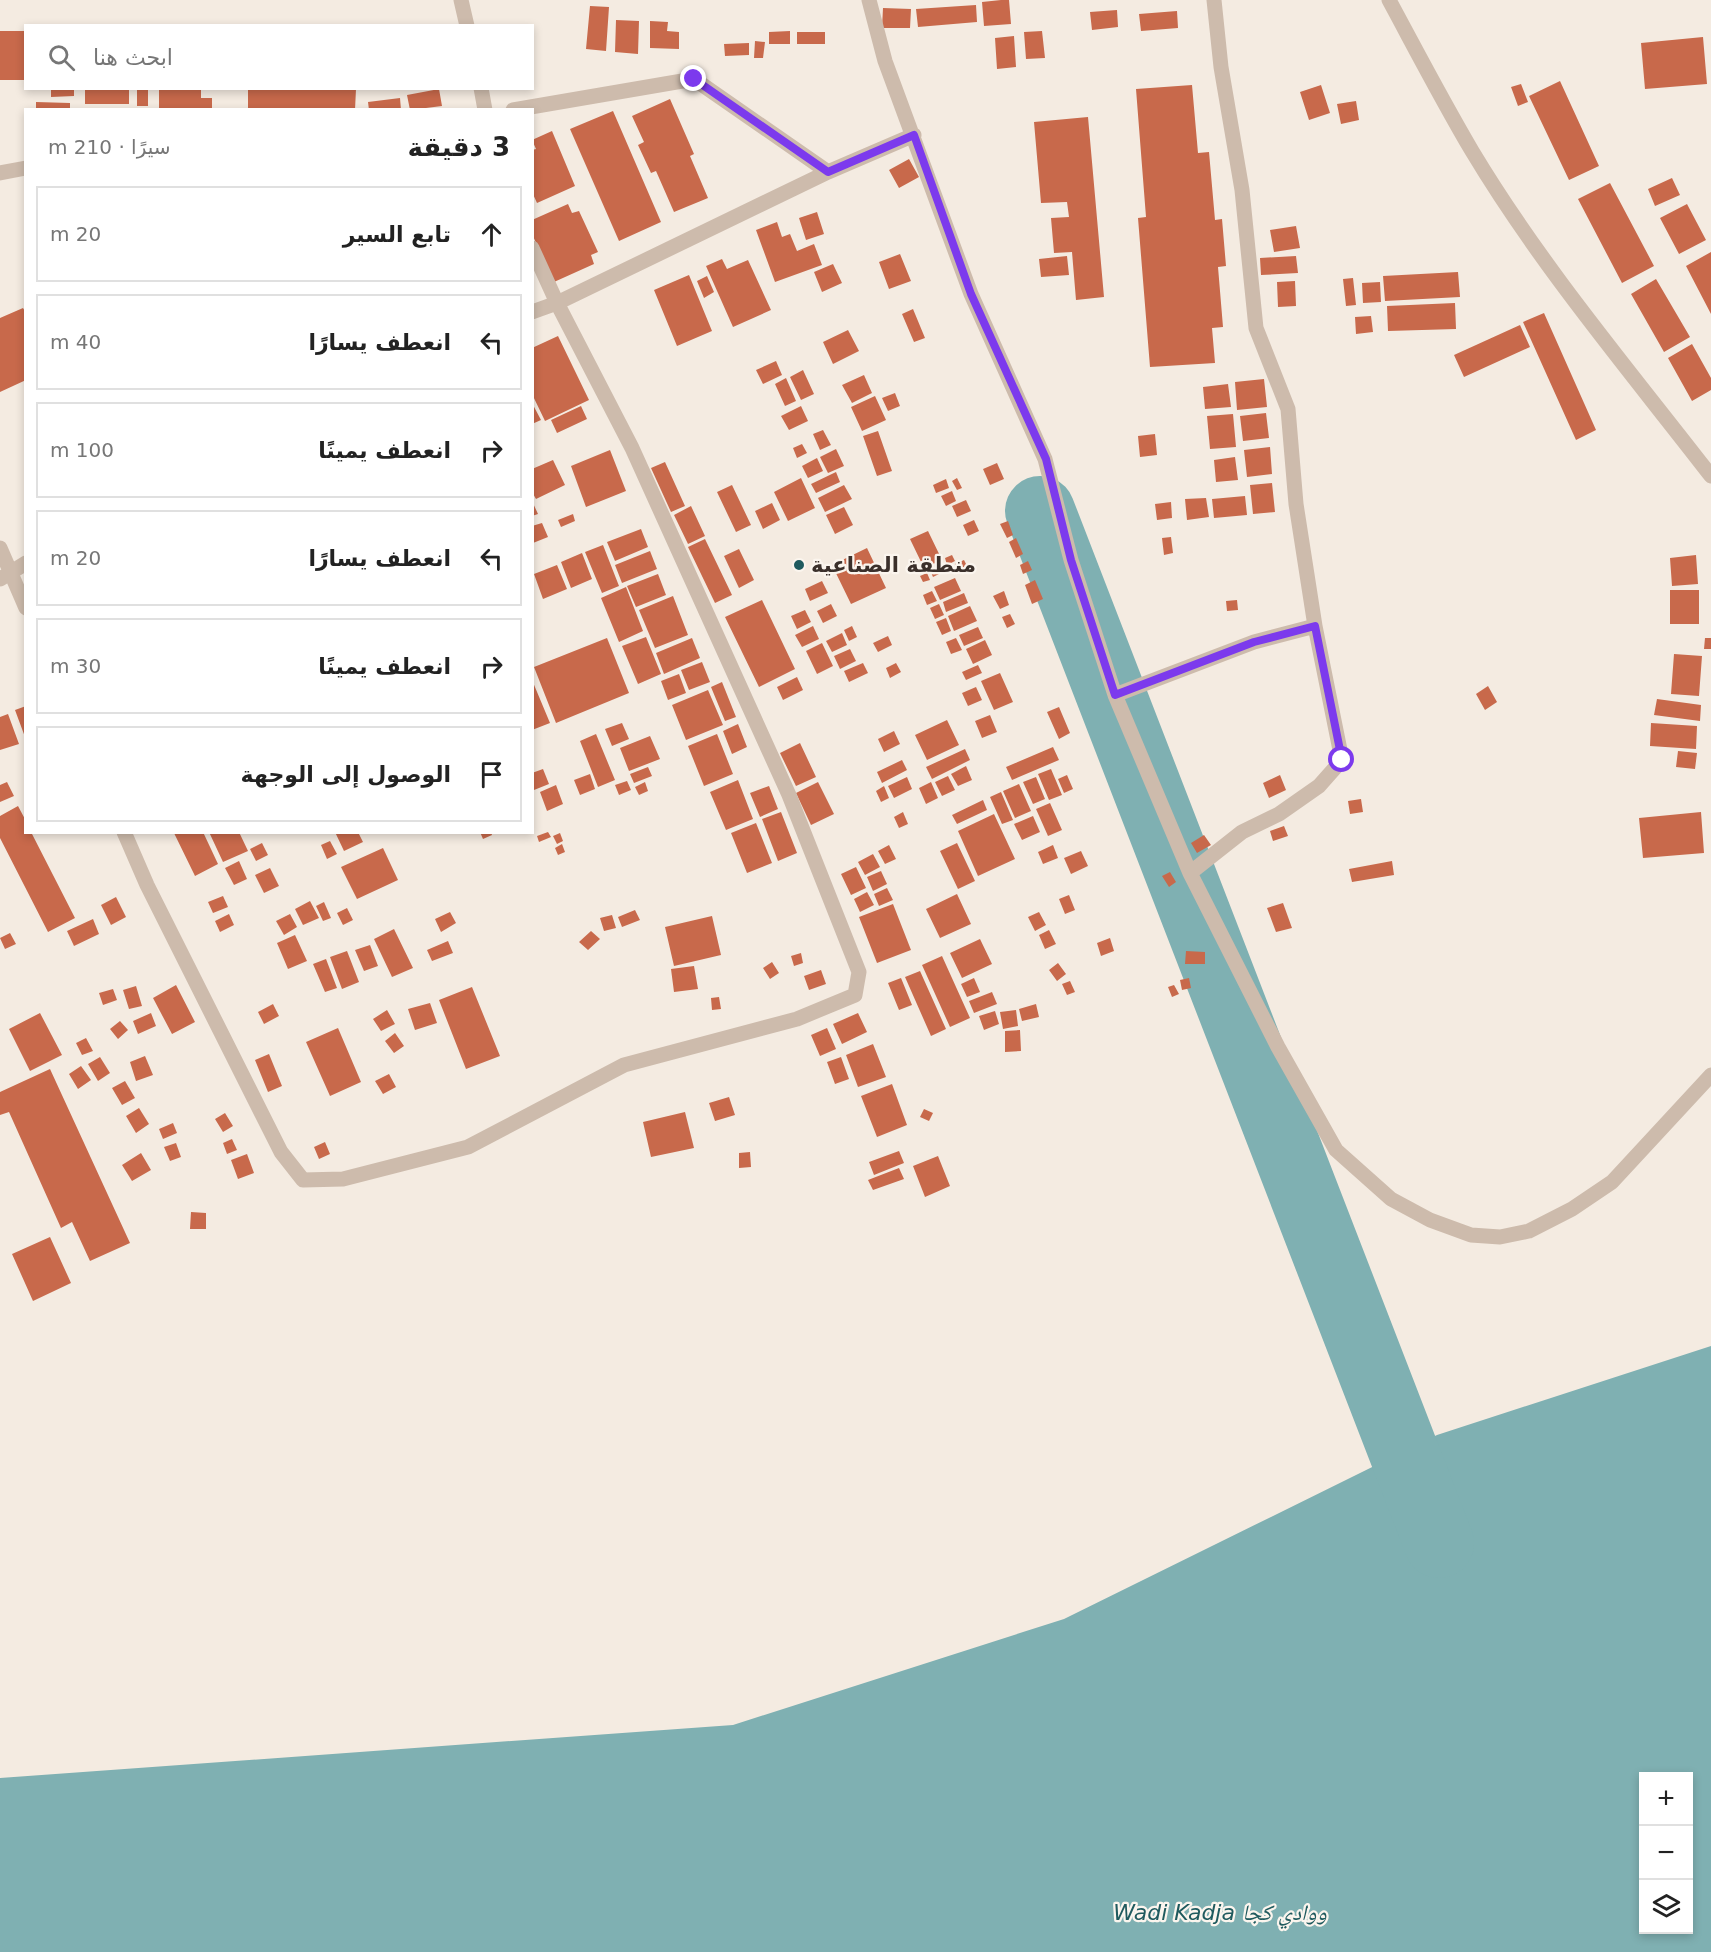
<!DOCTYPE html>
<html lang="ar">
<meta charset="utf-8">
<style>
:root{--surface:#fff;--page:#f6f6f6;--text:#222;--muted:#767676;--line:#e0e0e0}
body{margin:0;font-family:"DejaVu Sans","Noto Naskh Arabic",sans-serif;background:var(--page);color:var(--text);direction:rtl}
.controls{position:absolute;right:18px;bottom:18px;display:grid;overflow:hidden;border-radius:0px;box-shadow:0 3px 9px #0003}
.controls button{width:54px;height:54px;display:grid;place-items:center;padding:0;border:0;border-bottom:2px solid var(--line);background:var(--surface);color:var(--text);font:30px sans-serif}
.stop{position:absolute;width:18px;height:18px;margin:-14px;border:4px solid #7c3aed;border-radius:50%;background:#fff}
.stop.end{background:#7c3aed;border-color:#fff;box-shadow:0 2px 6px #0008}
.list{margin:0;padding:0;list-style:none}
h2{display:flex;justify-content:space-between;align-items:center;height:78px;margin:0;padding:0 24px;font-size:26px}
h2 small{font-size:20px;font-weight:400;color:var(--muted)}
.list li{display:grid;grid-template-columns:39px 1fr auto;gap:18px;align-items:center;box-sizing:border-box;height:96px;margin:0 12px 12px;padding:0 12px;border:2px solid var(--line);border-radius:0px}
.list b{display:block;font-size:22px;white-space:nowrap}
.list em{font-size:20px;font-style:normal;color:var(--muted)}
.icon{flex:none;width:33px;height:33px;fill:none;stroke:currentColor;stroke-width:2;stroke-linecap:round;stroke-linejoin:round}
.map{position:relative;flex:none;width:1711px;height:1952px;overflow:hidden;direction:ltr}
.search{position:absolute;background:var(--surface);box-shadow:0 3px 9px #0003;left:24px;top:24px;width:510px;height:66px;display:flex;align-items:center;gap:15px;box-sizing:border-box;padding:0 21px;border-radius:0px;color:var(--muted);font-size:22px}
.panel{position:absolute;background:var(--surface);box-shadow:0 3px 9px #0003;left:24px;top:108px;width:510px;height:726px;border-radius:0px;direction:rtl}
.map>svg:first-child{display:block}
</style>
<div class="map">
<svg width="1711" height="1952" viewBox="0 0 1711 1952">
<rect width="100%" height="100%" fill="#f4ebe1"/>
<path fill="#7fb0b2" fill-rule="evenodd" d="M1711,1346v606h-1711v-174l733,-53 331,-106 373,-184zM1644,1776h44v154h-44z"/>
<g fill="none" stroke-linecap="round" stroke-linejoin="round">
<path stroke="#7fb0b2" stroke-width="70" d="M1040,511l399,1032"/>
</g>
<path fill="#c8694b" d="M1001,0h8l2,24 -27,2 -2,-24z
M976,5l1,17 -59,5 -2,-18z
M590,6l19,1 -3,44 -20,-2z
M883,8l28,1 -1,19h-28z
M1117,10l1,17 -26,3 -2,-18z
M1177,11l1,17 -37,3 -2,-17z
M616,20l23,1 -1,33 -23,-2z
M650,21l18,1 -1,9 12,1v17l-29,-1z
M0,31h26v49h-26z
M790,31v13h-21v-12z
M1042,31l3,27 -19,1 -2,-27z
M797,32h28v12h-28z
M1014,36l2,31 -19,2 -2,-31z
M1703,37l4,47 -62,5 -4,-46z
M755,41l10,1 -2,16h-9z
M749,43v12l-24,1 -1,-12z
M1560,81l39,85 -30,14 -40,-84z
M1521,84l7,18 -10,4 -7,-19z
M1192,85l6,68 11,-1 6,68 7,-1 4,47 -8,1 5,60 -11,1 3,35 -65,4 -12,-149 8,-1 -10,-128z
M1321,85l9,28 -21,7 -9,-28z
M51,88h23v8l-23,1z
M85,88h44v16h-44z
M137,88h11v18h-11z
M159,88h42v10h11v12h-53z
M248,88l108,1 -1,21h-107z
M439,89l3,17 -32,4 -3,-15z
M400,98l1,12h-32l-1,-8z
M670,99l24,55 -4,2 18,42 -34,14 -18,-41 -5,2 -13,-28 6,-3 -12,-26z
M1356,101l3,19 -18,4 -4,-20z
M36,102l34,1v7h-34z
M613,111l48,111 -42,19 -49,-112z
M1088,117l16,180 -28,3 -4,-48 -18,1 -3,-35 18,-1 -2,-15 -26,1 -7,-81z
M552,131l23,55 -38,17 -5,-11v-42l4,-1 -4,-9z
M909,159l10,18 -20,11 -10,-18z
M1672,178l8,17 -25,11 -7,-17z
M1610,183l44,83 -32,17 -44,-84z
M568,204l4,9 7,-2 19,41 -7,3 3,9 -40,18 -22,-48v-14z
M1687,204l19,36 -27,14 -19,-36z
M817,212l7,22 -18,6 -7,-22z
M777,222l5,15 8,-3 7,17 17,-7 8,21 -47,17 -19,-52z
M1296,226l4,22 -26,4 -4,-22z
M1711,252v62l-25,-48z
M900,254l11,27 -22,8 -10,-27z
M1067,256l2,19 -28,2 -2,-18z
M1296,256l2,17 -37,2 -1,-17z
M722,259l5,10 21,-9 23,50 -38,17 -27,-61z
M833,264l9,19 -20,9 -8,-20z
M1458,272l2,25 -75,4 -2,-25z
M689,275l23,56 -35,15 -23,-56z
M707,276l7,16 -10,6 -7,-17z
M1353,278l3,27 -10,1 -3,-27z
M1656,279l34,58 -26,15 -33,-58z
M1295,281l1,25 -18,1 -1,-25z
M1380,282l1,20 -18,1 -1,-20z
M1455,303l1,26 -68,2 -1,-25z
M23,308l3,5v67l-26,12v-74z
M913,309l12,29 -11,4 -12,-28z
M1544,313l52,117 -20,10 -53,-118z
M1371,316l2,16 -17,2 -1,-17z
M1520,325l10,22 -66,30 -10,-22z
M848,330l11,21 -26,13 -10,-22z
M558,336l31,64 -44,21 -13,-27v-46z
M1692,344l19,34v12l-19,11 -24,-43z
M776,361l6,14 -19,9 -7,-14z
M803,370l11,24 -13,6 -11,-23z
M864,375l8,18 -20,10 -10,-18z
M786,378l10,23 -11,5 -10,-22z
M1264,379l3,28 -30,3 -2,-28z
M1228,384l3,23 -26,2 -2,-22z
M895,393l5,13 -12,5 -6,-13z
M875,396l11,24 -24,11 -11,-24z
M532,403l9,17 -9,4z
M581,406l6,13 -30,14 -6,-13z
M801,406l7,15 -19,9 -8,-14z
M1266,413l3,25 -26,3 -3,-25z
M1233,414l3,33 -26,2 -3,-33z
M823,430l8,15 -11,5 -7,-16z
M878,431l14,40 -15,5 -14,-40z
M1155,434l2,21 -17,2 -2,-21z
M802,444l5,9 -10,5 -4,-10z
M1270,447l2,27 -25,3 -3,-27z
M836,449l8,17 -16,7 -8,-16z
M610,450l16,41 -40,16 -15,-41z
M1235,457l3,23 -22,2 -2,-22z
M817,458l6,13 -15,7 -6,-12z
M553,460l12,25 -29,14 -4,-7v-23z
M665,462l20,44 -14,6 -20,-44z
M997,463l7,16 -14,6 -7,-16z
M836,472l4,10 -24,11 -5,-9z
M801,478l14,30 -27,13 -14,-29z
M957,478l5,10 -5,2 -5,-9z
M946,479l3,9 -13,5 -3,-8z
M1272,483l3,29 -22,2 -3,-29z
M732,485l19,40 -15,7 -19,-40z
M844,485l8,14 -27,13 -7,-14z
M952,491l4,10 -10,5 -5,-10z
M1245,496l2,19 -33,3 -2,-19z
M1206,498l3,19 -22,3 -2,-21z
M966,500l5,11 -14,6 -5,-11z
M532,501l6,13 -6,2z
M1171,502l1,16 -15,2 -2,-16z
M772,503l8,17 -17,9 -8,-18z
M691,506l14,30 -17,8 -14,-29z
M844,507l9,18 -18,9 -9,-19z
M573,514l2,7 -14,6 -3,-7z
M974,520l5,11 -11,5 -5,-11z
M1008,521l5,14 -6,3 -7,-14z
M542,523l6,14 -15,6 -1,-17z
M641,529l7,18 -33,14 -8,-19z
M928,531l14,29 -18,8 -14,-29z
M1171,537l2,16 -9,2 -2,-17z
M1016,538l7,16 -7,4 -7,-16z
M705,539l27,56 -17,8 -27,-56z
M603,545l16,41 -17,7 -17,-41z
M867,548l19,40 -35,16 -19,-39z
M739,549l15,31 -15,8 -15,-32z
M650,551l7,18 -35,14 -7,-18z
M582,553l10,26 -21,9 -10,-26z
M952,555l3,6 -8,4 -2,-7z
M1696,555l2,29 -26,2 -2,-28z
M964,560l4,8 -9,4 -4,-8z
M1028,561l4,9 -9,4 -3,-9z
M557,565l10,24 -24,10 -9,-25z
M937,567l2,7 -6,3 -3,-7z
M927,573l3,7 -7,2 -3,-6z
M658,574l8,21 -30,12 -9,-21z
M955,578l6,13 -21,9 -6,-13z
M1035,580l8,19 -11,5 -7,-19z
M822,581l6,12 -18,8 -5,-12z
M626,587l17,44 -24,11 -18,-44z
M1670,590h29v34h-29z
M932,591l5,10 -10,4 -4,-10z
M1004,591l5,14 -9,4 -7,-13z
M964,593l4,10 -22,9 -3,-10z
M673,596l15,39 -33,13 -16,-38z
M762,600l33,69 -36,18 -34,-70z
M1237,600l1,10 -11,1 -1,-10z
M831,604l6,12 -14,7 -6,-12z
M939,604l5,11 -9,4 -5,-11z
M970,606l7,15 -23,10 -6,-15z
M805,610l6,12 -14,7 -6,-13z
M1010,614l5,10 -8,4 -5,-11z
M946,618l5,13 -9,4 -6,-13z
M813,626l6,13 -17,8 -7,-12z
M852,626l5,11 -8,4 -5,-11z
M978,627l5,11 -19,8 -5,-11z
M842,633l5,12 -15,7 -6,-11z
M888,636l4,9 -14,7 -5,-9z
M646,637l15,37 -23,10 -16,-38z
M607,638l22,55 -73,30 -22,-56z
M692,638l8,20 -36,16 -8,-21z
M956,638l6,12 -11,4 -5,-12z
M1705,638h6v11h-7z
M985,640l7,15 -19,9 -7,-15z
M822,643l11,23 -16,8 -11,-23z
M850,649l6,12 -16,8 -6,-13z
M1674,654l28,2 -3,40 -28,-2z
M702,662l8,20 -21,8 -8,-20z
M863,663l5,10 -19,9 -5,-11z
M896,663l5,9 -11,6 -4,-10z
M978,665l4,8 -16,7 -4,-8z
M1000,673l13,29 -19,8 -13,-29z
M679,674l7,19 -18,7 -7,-19z
M797,677l6,13 -20,10 -6,-13z
M532,680l18,43 -18,7z
M722,682l14,35 -11,4 -14,-34z
M1488,686l9,16 -12,8 -9,-16z
M976,687l6,13 -14,6 -6,-13z
M708,690l15,35 -37,15 -14,-35z
M1657,699l44,6 -1,16 -46,-6z
M26,706v31h-1l-10,-27z
M1059,707l11,26 -11,6 -12,-27z
M8,714l11,30 -19,6v-33z
M990,715l7,17 -15,6 -7,-17z
M947,720l12,25 -32,15 -12,-25z
M622,723l7,16 -17,7 -7,-17z
M1651,723l46,3 -1,23 -46,-3z
M738,724l9,23 -15,7 -9,-23z
M894,731l6,13 -16,8 -6,-13z
M596,734l19,46 -17,7 -18,-46z
M717,734l16,40 -29,12 -16,-40z
M650,736l10,23 -31,12 -9,-23z
M800,743l16,34 -20,9 -16,-33z
M1053,747l6,13 -47,20 -6,-13z
M965,749l5,11 -38,19 -6,-12z
M1678,751l19,2 -2,16 -19,-2z
M902,760l5,10 -25,13 -5,-11z
M966,766l6,14 -14,6 -7,-12z
M648,767l4,9 -18,7 -4,-9z
M543,769l6,15 -15,6 -2,-17z
M1051,769l11,26 -13,5 -11,-26z
M590,774l5,15 -15,6 -6,-15z
M1067,775l6,14 -9,4 -6,-14z
M1280,775l6,15 -17,8 -6,-15z
M948,776l7,14 -13,6 -7,-14z
M907,777l5,12 -18,9 -6,-12z
M1036,777l9,22 -12,5 -10,-22z
M738,780l15,39 -27,11 -16,-38z
M627,781l4,9 -12,5 -4,-10z
M7,782l7,14 -14,6v-17z
M645,782l3,9 -9,4 -4,-8z
M818,782l16,32 -23,11 -15,-32z
M931,782l7,16 -12,6 -7,-16z
M1019,784l12,27 -16,7 -12,-27z
M556,785l7,19 -16,7 -7,-19z
M769,786l9,23 -18,8 -10,-24z
M884,786l5,12 -8,4 -5,-11z
M1001,792l12,28 -11,4 -12,-27z
M1361,799l2,13 -13,2 -2,-13z
M983,800l4,10 -30,14 -5,-9z
M1050,803l12,27 -14,6 -12,-27z
M18,806l8,15v11h5l44,86 -27,14 -48,-94v-22z
M781,812l16,41 -19,8 -16,-42z
M903,812l5,12 -9,4 -5,-11z
M1701,812l3,41 -61,5 -4,-40z
M994,814l21,45 -37,17 -20,-45z
M1033,816l7,16 -18,8 -8,-16z
M756,823l16,40 -25,10 -16,-40z
M1284,826l4,10 -15,5 -3,-10z
M203,832l15,32 -23,12 -21,-43z
M209,832h30l9,19 -25,11z
M335,832h23l5,10 -19,9z
M480,832h11l1,3 -9,4z
M548,832l3,5 -12,5 -2,-6z
M560,833l3,8 -6,3 -4,-8z
M1204,835l7,10 -14,8 -6,-10z
M330,841l7,13 -10,5 -6,-14z
M262,843l6,12 -12,6 -6,-12z
M957,843l18,38 -17,8 -18,-38z
M562,844l3,8 -7,3 -3,-7z
M889,845l7,14 -11,5 -7,-13z
M1053,845l5,13 -15,6 -5,-12z
M383,848l15,32 -41,19 -16,-32z
M1081,851l7,15 -17,8 -7,-16z
M873,854l7,13 -15,8 -7,-13z
M239,861l8,18 -13,6 -9,-17z
M1392,861l2,14 -42,7 -3,-13z
M856,867l10,21 -15,7 -10,-21z
M270,868l9,18 -15,7 -9,-18z
M881,871l6,13 -14,7 -6,-14z
M1170,872l6,10 -7,5 -7,-11z
M887,888l6,12 -14,6 -5,-12z
M867,892l7,13 -14,7 -6,-13z
M957,894l14,30 -31,14 -14,-29z
M1069,895l6,15 -10,4 -6,-15z
M223,896l5,11 -15,6 -5,-11z
M116,897l10,20 -15,8 -10,-20z
M310,901l9,17 -16,7 -8,-16z
M324,902l7,16 -8,3 -7,-15z
M1283,903l9,25 -16,4 -9,-24z
M893,904l18,46 -34,13 -18,-46z
M347,908l6,12 -10,5 -6,-12z
M635,910l5,10 -18,7 -4,-10z
M450,912l6,11 -15,9 -6,-13z
M1039,912l7,13 -11,6 -7,-14z
M229,914l5,11 -14,7 -5,-11z
M290,914l7,13 -13,8 -8,-14z
M612,915l4,13 -12,3 -4,-13z
M712,916l9,39 -47,11 -9,-39z
M93,919l6,15 -25,12 -7,-15z
M394,929l19,39 -21,9 -18,-38z
M1049,930l7,14 -11,5 -6,-14z
M591,931l9,8 -12,11 -9,-8z
M10,933l6,11 -11,5 -5,-11z
M295,935l12,26 -19,8 -11,-26z
M1110,938l4,13 -13,5 -4,-13z
M980,939l12,25 -30,14 -12,-25z
M448,941l5,12 -21,8 -5,-11z
M370,945l8,21 -14,5 -9,-21z
M347,951l12,31 -17,7 -12,-32z
M1186,951l19,1v12h-20z
M801,953l2,10 -9,3 -3,-10z
M942,956l28,62 -20,9 -28,-62z
M326,959l11,29 -12,4 -12,-28z
M772,962l7,11 -9,6 -7,-11z
M1058,963l8,11 -9,7 -8,-11z
M694,966l4,23 -24,3 -3,-23z
M821,970l5,14 -17,6 -5,-14z
M920,971l26,58 -15,7 -26,-59z
M901,978l11,27 -13,5 -11,-27z
M974,978l6,14 -13,5 -6,-13z
M1189,978l2,10 -9,2 -2,-10z
M1070,981l5,11 -8,3 -5,-11z
M176,985l19,37 -23,12 -19,-36z
M1174,985l5,9 -7,3 -4,-10z
M136,986l6,20 -13,3 -6,-19z
M472,987l28,69 -34,13 -27,-69z
M113,989l4,11 -14,5 -4,-12z
M992,992l5,12 -23,9 -5,-12z
M719,997l2,12 -9,1 -1,-12z
M430,1003l7,20 -22,7 -7,-21z
M273,1004l6,12 -15,8 -6,-12z
M1036,1004l3,13 -17,4 -3,-12z
M387,1010l8,14 -14,7 -8,-12z
M1016,1010l2,16 -15,3 -3,-17z
M995,1011l4,13 -15,6 -5,-14z
M40,1013l22,42 -32,16 -21,-42z
M151,1013l5,13 -18,8 -5,-13z
M858,1013l9,19 -25,12 -9,-20z
M120,1021l8,9 -10,9 -8,-10z
M338,1028l23,54 -31,14 -24,-54z
M827,1028l9,21 -16,7 -9,-21z
M1020,1030l1,21 -16,1v-21z
M395,1033l9,13 -10,7 -9,-12z
M86,1038l7,13 -11,4 -6,-12z
M873,1044l13,33 -28,10 -12,-32z
M269,1054l13,32 -14,6 -13,-32z
M145,1056l8,19 -17,6 -6,-19z
M100,1057l10,16 -12,8 -10,-17z
M841,1057l8,22 -14,5 -8,-22z
M81,1066l10,14 -13,9 -9,-15z
M50,1069l80,174 -40,18 -18,-39 -11,6 -52,-116 -9,3v-23z
M389,1074l7,13 -13,7 -8,-13z
M125,1081l10,17 -13,7 -10,-17z
M892,1084l15,41 -30,12 -16,-41z
M729,1097l6,18 -20,6 -6,-18z
M139,1108l10,16 -13,9 -10,-17z
M924,1109l9,4 -4,8 -9,-4z
M685,1112l9,36 -43,9 -8,-35z
M225,1113l8,13 -10,6 -8,-13z
M173,1123l4,10 -14,6 -4,-10z
M232,1139l5,11 -10,4 -4,-11z
M325,1142l5,12 -11,5 -5,-12z
M176,1143l5,14 -11,4 -6,-14z
M899,1151l5,12 -30,12 -5,-13z
M750,1152l1,15 -12,1v-15z
M141,1153l10,17 -19,11 -10,-16z
M247,1154l7,19 -16,6 -7,-19z
M938,1156l12,30 -25,11 -12,-31z
M899,1168l5,11 -31,11 -5,-10z
M191,1212l15,1v16h-16z
M50,1237l21,46 -38,18 -21,-47z"/>
<g fill="none" stroke-linecap="round" stroke-linejoin="round">
<path stroke="#cdbbac" stroke-width="15" d="M461,0l6,26
M869,0l16,61 86,233 74,165 26,101 44,135 75,178 88,174 58,103 55,49 39,21 41,15 29,2 29,-6 43,-22 40,-27 99,-107
M1214,0l7,67 21,123 14,138 32,81 8,95 19,122
M1389,0c27,50 54,102 83,151 69,115 157,219 239,325
M481,88l4,22
M513,110l181,-31 134,93
M0,173l26,-5
M532,312l25,-9 271,-131 86,-37
M0,548l26,60
M0,579l26,-16
M1115,695l139,-53 61,-16 27,134 -23,26 -40,28 -37,18 -52,41
M124,832l23,53 134,267 22,28 40,-1 125,-32 156,-82 173,-46 58,-24 4,-23 -70,-177 -157,-347 -75,-145 -25,-55"/>
</g>
<g fill="none" stroke-linecap="round" stroke-linejoin="round">
<path stroke="#7c3aed" stroke-width="8" d="M694,79l134,93 86,-37 57,159 75,165 25,101 44,135 139,-53 61,-16 27,134"/>
</g>
<circle fill="#1f5a5e" stroke="#fbf5ee" stroke-width="2" cx="799" cy="565" r="6"/>
<g text-anchor="middle" dominant-baseline="central" stroke-width="4.5" stroke-linejoin="round" paint-order="stroke">
<g font-size="21" font-weight="bold" fill="#3b302b" stroke="#fbf5ee" text-anchor="start">
<text x="811" y="565">منطقة الصناعية</text>
</g>
<g font-size="22" font-style="italic" fill="#1f5a5e" stroke="#fbf5ee">
<text x="1220" y="1912">Wadi Kadja ووادي كجا</text>
</g>
</g>
</svg>
<div class="controls">
<button>+</button>
<button>−</button>
<button><svg class="icon" aria-label="layers" viewBox="0 0 24 24"><path d="M12 4l9 5-9 5-9-5zM3 14l9 5 9-5"/></svg></button>
</div>
<div class="stop" style="left:1342px;top:760px"></div>
<div class="stop end" style="left:694px;top:79px"></div>
<div class="search"><svg class="icon" aria-label="search" viewBox="0 0 24 24"><circle cx="10" cy="10" r="6"/><path d="M15 15l6 6"/></svg>ابحث هنا</div>
<section class="panel">
<h2>3 دقيقة<small>سيرًا · 210 m</small></h2>
<ul class="list">
<li><svg class="icon" aria-label="ahead" viewBox="0 0 24 24"><path d="M12 20V5M6 11l6-6 6 6"/></svg><div><b>تابع السير</b></div><em>20 m</em></li>
<li><svg class="icon" aria-label="left" viewBox="0 0 24 24"><path d="M17 20v-9H6M10 6l-5 5 5 5"/></svg><div><b>انعطف يسارًا</b></div><em>40 m</em></li>
<li><svg class="icon" aria-label="right" viewBox="0 0 24 24"><path d="M7 20v-9h11M14 6l5 5-5 5"/></svg><div><b>انعطف يمينًا</b></div><em>100 m</em></li>
<li><svg class="icon" aria-label="left" viewBox="0 0 24 24"><path d="M17 20v-9H6M10 6l-5 5 5 5"/></svg><div><b>انعطف يسارًا</b></div><em>20 m</em></li>
<li><svg class="icon" aria-label="right" viewBox="0 0 24 24"><path d="M7 20v-9h11M14 6l5 5-5 5"/></svg><div><b>انعطف يمينًا</b></div><em>30 m</em></li>
<li><svg class="icon" aria-label="arrive" viewBox="0 0 24 24"><path d="M6 21V4h12l-3 4 3 4H6"/></svg><div><b>الوصول إلى الوجهة</b></div></li>
</ul>
</section>
</div>
